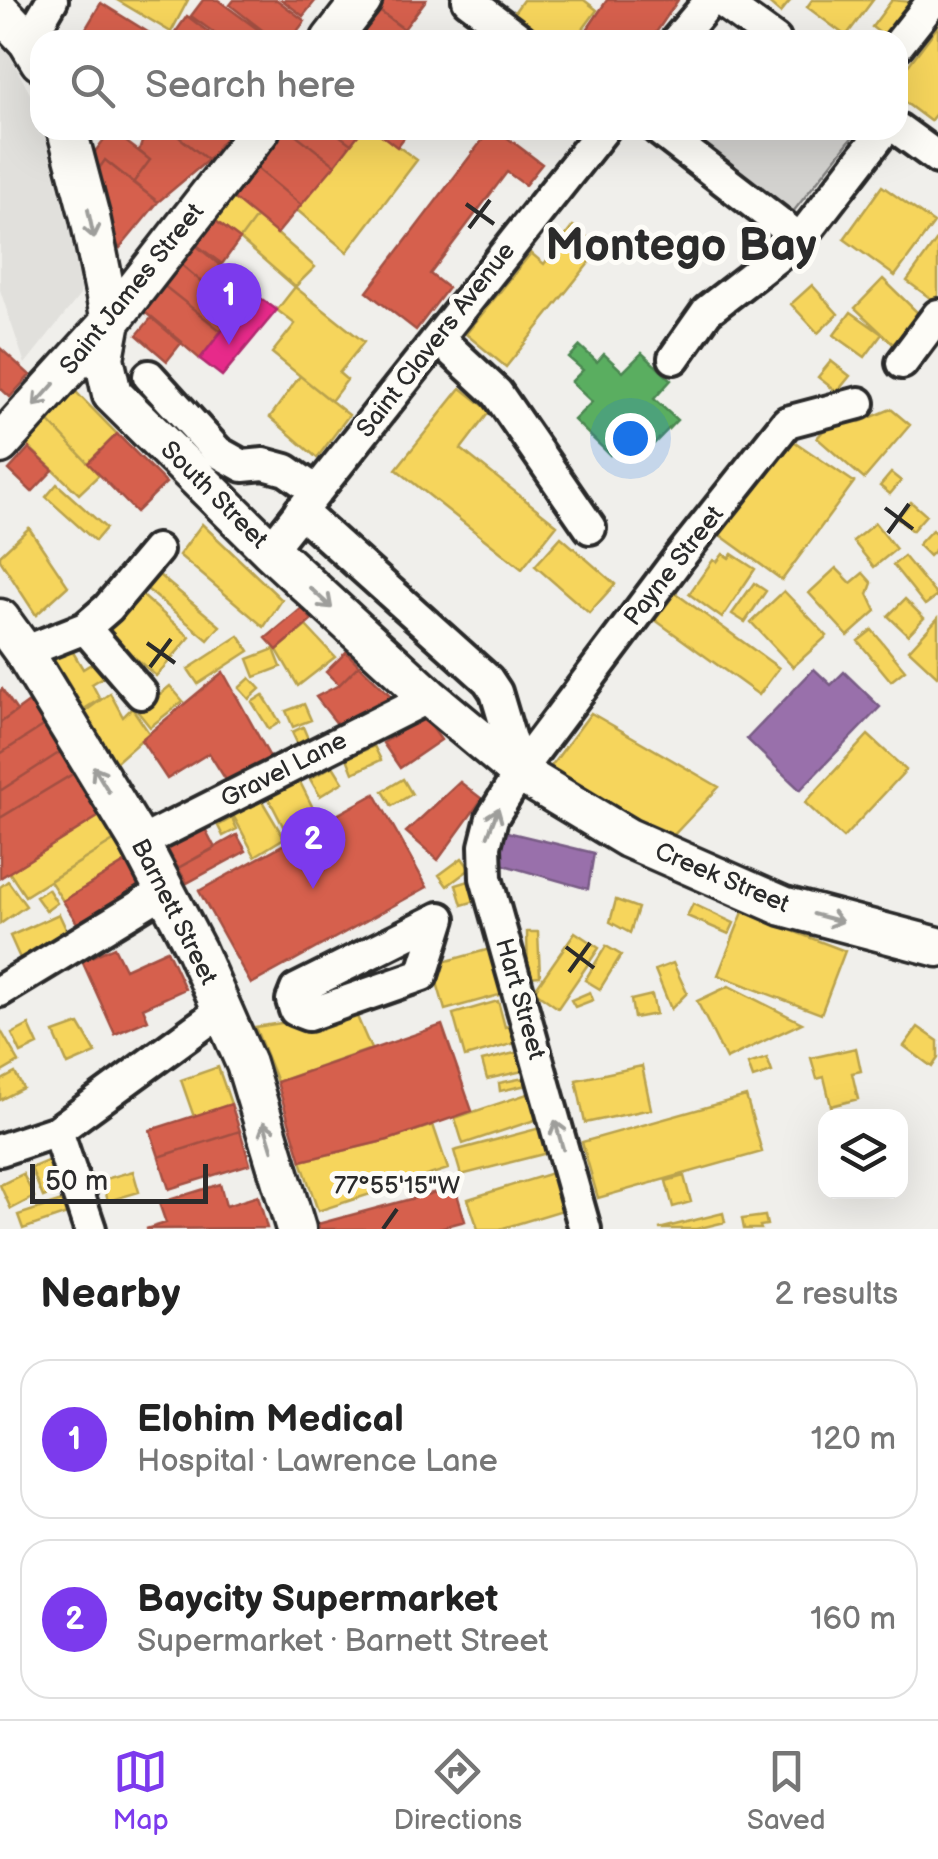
<!DOCTYPE html>
<meta charset="utf-8">
<style>
:root{--surface:#fff;--page:#f6f6f6;--text:#222;--muted:#767676;--line:#e0e0e0;--accent:#7c3aed}
body{margin:0;font-family:"Balsamiq Sans",sans-serif;background:var(--page);color:var(--text)}
.controls{position:absolute;right:30px;bottom:30px;display:grid;overflow:hidden;border-radius:20px;box-shadow:0 10px 40px #0002}
.controls button{width:90px;height:90px;display:grid;place-items:center;padding:0;border:0;border-bottom:2px solid var(--line);background:var(--surface);color:var(--text);font:50px sans-serif}
.scale{position:absolute;left:30px;bottom:25px;width:178px;box-sizing:border-box;padding-left:10px;border:5px solid #2b2b2b;border-top:0;font-size:28px;line-height:35px;white-space:nowrap;color:#2b2b2b;-webkit-text-stroke:8px #fdfcf7;paint-order:stroke}
.you{position:absolute;left:630px;top:438px;width:35px;height:35px;margin:-25px;border:8px solid #fff;border-radius:50%;background:#1a73e8;box-shadow:0 0 0 15px #1a73e833}
.badge{display:grid;place-items:center;width:65px;height:65px;border-radius:50%;background:var(--accent);color:#fff;font-size:32px;font-weight:700}
.pin{position:absolute;translate:-50% -82px;filter:drop-shadow(0 2px 5px #0008)}
.pin::after{content:'';position:absolute;top:52px;width:35px;height:30px;background:inherit;clip-path:polygon(0 0,100% 0,50% 100%)}
.list{margin:0;padding:0;list-style:none}
h2{display:flex;justify-content:space-between;align-items:center;height:130px;margin:0;padding:0 40px;font-size:42px}
h2 small{font-size:32px;font-weight:400;color:var(--muted)}
.list li{display:grid;grid-template-columns:65px 1fr auto;gap:30px;align-items:center;box-sizing:border-box;height:160px;margin:0 20px 20px;padding:0 20px;border:2px solid var(--line);border-radius:30px}
.list b{display:block;font-size:38px;white-space:nowrap}
.list p{margin:0;font-size:32px;white-space:nowrap;color:var(--muted)}
.list em{font-size:32px;font-style:normal;color:var(--muted)}
.icon{flex:none;width:55px;height:55px;fill:none;stroke:currentColor;stroke-width:2;stroke-linecap:round;stroke-linejoin:round}
.map{position:relative;flex:none;width:938px;height:1229px;overflow:hidden}
.search{position:absolute;background:var(--surface);box-shadow:0 10px 40px #0002;left:30px;right:30px;top:30px;height:110px;display:flex;align-items:center;gap:25px;box-sizing:border-box;padding:0 35px;border-radius:30px;color:var(--muted);font-size:38px}
.sheet{height:490px;background:var(--surface)}
nav{display:flex;justify-content:space-around;align-items:center;box-sizing:border-box;height:140px;border-top:2px solid var(--line);background:var(--surface);font-size:28px;color:var(--muted)}
nav a{display:grid;justify-items:center;gap:5px}
nav .on{color:var(--accent)}
.map>svg:first-child{display:block}
</style>
<div class="map">
<svg width="938" height="1229" viewBox="0 0 938 1229">
<rect width="100%" height="100%" fill="#f0efeb"/>
<filter id="ink" filterUnits="userSpaceOnUse"><feTurbulence type="fractalNoise" baseFrequency=".01" numOctaves="2"/><feDisplacementMap in="SourceGraphic" scale="20" xChannelSelector="R" yChannelSelector="G"/><feConvolveMatrix kernelMatrix="1 2 1 2 8 2 1 2 1" color-interpolation-filters="sRGB"/></filter>
<g filter="url(#ink)">
<path fill="#e1e0dc" d="M0,42l7,8 29,55 4,25h3l40,150 -3,15 -55,69 -25,-74z"/>
<path fill="#d3d2cf" stroke="#7f7e7d" stroke-width="2.5" d="M671,130h187l-73,92z"/>
<path fill="#f6d55c" stroke="#b9a24d" stroke-width="2.5" d="M117,0h71l-17,32z
M523,0h61l13,10 -22,30h-25l-37,-26z
M765,0h26l-11,13z
M812,0h61l-27,36 -39,-29z
M892,0l19,2 -26,35 -13,-10z
M938,26v85l-8,10 -32,-24v-18z
M362,130h13l42,30 -70,92 -50,-42z
M882,186l52,37 -39,53 -51,-37z
M222,189l35,27 -17,23 -35,-26z
M257,216l58,51 -20,20 -55,-48z
M573,226l28,22 -95,119 -40,-33 65,-81 13,11z
M938,238v57l-4,6 -27,-20z
M883,279l37,36 -27,29 -38,-36z
M812,285l26,29 -20,19 -27,-29z
M295,287l69,55 -25,31 8,7 -16,21 -59,-48 23,-29 -18,-14z
M851,312l31,22 -17,23 -31,-22z
M831,361l19,15 -13,16 -19,-15z
M300,376l49,39 -32,43 -47,-41z
M461,388l29,23 -29,38 96,76 -35,44 -126,-100z
M62,390l13,1 42,43 -29,29 -47,-50z
M891,409l19,16 -46,54 -47,-41 22,-25 21,9z
M41,413l58,62 -20,19 -65,-61z
M792,440l62,42 -72,98 -62,-45z
M891,473l10,8 -11,13 -10,-8z
M57,484l49,44 -11,13 -49,-44z
M911,502l15,13 -14,16 -15,-13z
M875,523l21,26 -22,18 -21,-26z
M202,524l80,76 -18,27 -85,-72z
M29,528l39,58 -32,29 -36,-55v-5z
M932,530l6,5v12l-9,9 -11,-11z
M561,537l54,47 -26,29 -54,-47z
M723,554l6,4 3,-4 23,15 -33,49 -33,-24 24,-34 4,2z
M904,556l33,40 -12,9 -32,-40z
M836,568l15,15 12,-10 9,10 -4,11 8,17 -28,25 -39,-43z
M159,575l61,51 -12,14 -61,-51z
M754,583l12,8 -21,31 -13,-8z
M135,589l55,48 -34,39 -55,-48z
M671,590l108,78 -20,27 -108,-78z
M784,591l43,45 -34,31 -42,-45z
M905,599l19,19 -16,17 -20,-19z
M938,618v57l-1,1 -28,-26z
M306,626l29,31 -37,29 -21,-36z
M872,630l33,40 -14,11 -33,-40z
M239,636l10,15 -51,33 -10,-15z
M68,644l15,25 13,-8 9,15 -13,8 8,15 -16,10 -33,-54z
M274,649l7,18 -26,10 -7,-18z
M250,678l10,11 -11,10 -10,-11z
M170,686l13,15 -33,26 -12,-15z
M110,693l13,24 9,-9 17,25 -35,31 -31,-51z
M263,695l17,27 -11,7 -17,-27z
M304,704l7,16 -18,7 -7,-16z
M591,713l128,74 -49,52 -8,2 -116,-68z
M303,727l6,14 -11,4 -6,-13z
M868,735l38,35 -63,68 -38,-35z
M374,746l7,14 -28,13 -6,-15z
M333,766l10,16 -23,14 -10,-17z
M403,779l9,15 -20,12 -9,-15z
M299,780l15,30 -31,16 -16,-31z
M262,801l22,37 -29,18 -22,-41z
M101,815l14,25 -90,56 -16,-24z
M232,818l5,11 -14,7 -5,-10z
M115,840l13,21 -65,40 -13,-20z
M462,858l8,11 -23,17 -8,-11z
M472,880l7,20 -17,5 -6,-20z
M8,881l18,25 -26,18v-37z
M48,889l9,14 -11,8 -10,-14z
M616,900l22,8 -8,25 -20,-11z
M693,904l41,19 -5,11 -42,-18z
M743,912l102,39 -24,63 -103,-39z
M59,914l13,28 -49,23 -13,-29z
M527,932h11l2,44 -12,1z
M575,932l24,16 -41,60 -24,-17z
M606,946l15,9 -21,34 -15,-9z
M490,949l13,45 -58,16 -13,-45z
M673,963l14,30 -16,16 -16,-39z
M729,986l73,37 -76,36 -29,-58z
M590,992l3,8 -18,7 -4,-7z
M652,995l4,19 -22,4 -3,-18z
M498,1001l7,26 9,-2 5,17 -54,15 -12,-43z
M355,1012l16,37 -94,33 -22,-55z
M79,1024l17,29 -28,12 -14,-32z
M29,1025l9,20 -17,8 -9,-19z
M918,1027l20,14v17l-6,9 -28,-21z
M0,1029l19,33 -19,11z
M856,1048l5,23 -9,2 6,26 -27,7 -7,-29 -7,2 -6,-21z
M519,1052l4,19 -36,8 -5,-18z
M767,1058l5,14 -19,6 -5,-14z
M642,1066l9,43 -66,14 -9,-43z
M218,1067l13,37 -37,13 -13,-37z
M15,1073l8,15 -23,12v-19z
M529,1077l2,7 -31,7 -1,-8z
M536,1091l8,26 -81,27 -8,-26z
M746,1096l16,56 -164,46 -16,-56z
M433,1125l15,44 -130,42 -17,-50 87,-21z
M544,1127l7,25 -90,23 -7,-24z
M57,1157l13,29 -27,11 -12,-29z
M133,1171l6,21 -31,9 -6,-21z
M552,1173l11,37 -63,19h-22l-10,-30z
M23,1174l11,23 -23,12 -11,-24z
M684,1176l7,26 -18,5 -7,-26z
M71,1198l5,13 -53,18 -5,-14z
M723,1213l2,9 -29,7h-37z
M765,1216l2,9 -7,1 1,3h-17l-2,-10z"/>
<path fill="#d6604d" stroke="#a35043" stroke-width="2.5" d="M203,0h15l46,34 -5,6h-35l-33,-24z
M234,0h43l28,21 -15,19h-15l-45,-35z
M282,0h34l-13,16z
M373,0h53l-22,29 -34,-25z
M607,0h71l-27,40h-71z
M101,3l58,36 -1,1h-79z
M370,4l48,36h-45l-19,-15z
M187,16l32,24h-49z
M111,130l39,30 -17,23 -28,-23 -7,10 -4,-17z
M126,130h42l-26,12z
M170,130h46l9,8 -17,22z
M170,130l38,30 -50,42 -25,-19 17,-23 -11,-9 3,-9z
M271,130h19l45,35 -34,40 -54,-45z
M290,130h42l19,14 -16,21z
M332,130h30l-11,14z
M375,130h35l-13,17z
M490,130h7l45,34 -17,21 -18,-13 -77,102 18,14 -32,42 -49,-38z
M105,160l53,42 -38,46 -13,-12 -9,-66z
M247,160l54,45 -24,29 -55,-45z
M205,213l35,26 -18,25 -36,-27z
M186,237l66,55 -15,20 -67,-57z
M170,255l67,57 -16,19 -68,-54z
M153,277l68,54 -21,28 -67,-57z
M152,317l30,25 -15,19 -30,-26z
M0,348l30,27 -20,22 -10,-9z
M117,434l49,49 -30,29 -48,-49z
M29,448l24,22 -21,22 -23,-22z
M302,608l10,12 -35,30 -11,-12z
M346,652l13,13 -20,20 -13,-13z
M359,665l36,35 -54,29 -25,-32 23,-12z
M223,672l53,96 -43,23 -24,-38 -42,26 -26,-39z
M2,689l15,22 -17,12v-32z
M29,702l16,23 -45,29v-31z
M424,716l17,24 -41,28 -17,-25z
M45,725l17,26 -62,40v-37z
M62,751l14,21 -76,46v-27z
M76,772l25,43 -101,63v-60z
M460,782l22,17 -44,61 -32,-28z
M375,794l52,93 -176,97 -52,-93z
M200,819l15,29 -37,20 -16,-29z
M237,835l9,16 -59,32 -9,-15z
M128,861l21,34 -65,39 -21,-33z
M114,947l11,22 42,-19 18,39 -42,19 5,12 -33,14 -33,-73z
M442,1025l30,86 -84,29 -87,21 -24,-79z
M231,1104l9,27 -81,26 -9,-27z
M240,1131l10,33 -81,25 -10,-32z
M220,1184l6,22 32,-10 9,32 -121,1 20,-6 -7,-20z
M455,1187l10,34 -30,8h-116l-1,-5z"/>
<path fill="#9970ab" stroke="#785b85" stroke-width="2.5" d="M814,669l17,16 13,-13 36,35 -80,83 -53,-51z
M507,832l87,21 -6,36 -91,-26z"/>
<path fill="#e7298a" stroke="#af2a6e" stroke-width="2.5" d="M252,292l25,18 -55,66 -22,-17z"/>
<path fill="#5aae61" stroke="#4c8751" stroke-width="2.5" d="M580,346l17,16 7,-8 19,18 19,-19 29,27 -17,19 23,21 -32,33 -17,-16 -18,18 -36,-35 18,-18 -21,-20 12,-12 -14,-12z"/>
<g fill="none" stroke-linecap="round" stroke-linejoin="round">
<defs>
<path id="minor" d="M468,0l53,40
M720,0l55,40
M677,40l34,-40
M28,41l24,-41
M898,45l30,-38
M898,129l40,29
M659,130l141,109
M438,338l59,55 93,135
M674,358l33,-47 93,-72 84,-109
M902,363l36,-48
M149,376l69,76 25,14 21,-2 22,6 30,21
M300,511l188,169 8,12 24,81
M270,550l333,-420
M85,628l56,65
M24,652l61,-24 23,-20 49,-58
M140,843l289,-146
M440,918l-18,57 -114,40 -13,-5 -3,-10 4,-10z
M0,991l164,-100
M57,1131l33,98
M0,1150l57,-19 165,-121
M585,1229l-99,-351 -1,-32 7,-28 37,-60 150,-200 108,-136 72,-19"/>
<path id="major" d="M0,11l28,30 12,20
M331,40l31,-40
M67,130l23,87 21,104 -7,37 8,36 158,156 159,147 91,76 108,65 155,68 155,41
M0,444l111,-123 149,-191
M0,619l24,33 116,191 56,107 50,114 50,165"/>
</defs>
<use href="#minor" stroke="#2b2b2b" stroke-width="38"/>
<use href="#major" stroke="#2b2b2b" stroke-width="45"/>
<use href="#minor" stroke="#fdfcf7" stroke-width="30"/>
<use href="#major" stroke="#fdfcf7" stroke-width="38"/>
</g>
<defs><path id="oneway-shaft" d="M-6 0H5M1.5-3L5.5 0L1.5 3" fill="none" stroke-width="1.6" stroke-linecap="round" stroke-linejoin="round" transform="scale(2.5)"/></defs>
<g stroke="#9e9e9b">
<use href="#oneway-shaft" transform="translate(91 224) rotate(78)"/>
<use href="#oneway-shaft" transform="translate(44 395) rotate(132)"/>
<use href="#oneway-shaft" transform="translate(321 598) rotate(43)"/>
<use href="#oneway-shaft" transform="translate(101 779) rotate(-121)"/>
<use href="#oneway-shaft" transform="translate(493 822) rotate(-69)"/>
<use href="#oneway-shaft" transform="translate(828 918) rotate(15)"/>
<use href="#oneway-shaft" transform="translate(559 1135) rotate(-106)"/>
<use href="#oneway-shaft" transform="translate(268 1136) rotate(-107)"/>
</g>
</g>
<path fill="none" stroke="#2b2b2b" stroke-width="4" d="M466,204l28,20M469,228l21,-28M885,508l28,21M888,533l21,-29M147,643l28,20M150,667l21,-28M566,947l28,21M569,972l21,-29M383,1229l14,-20"/>
<g text-anchor="middle" dominant-baseline="central" stroke-width="10" stroke-linejoin="round" paint-order="stroke">
<g font-size="25" fill="#2b2b2b" stroke="#fdfcf7">
<text transform="translate(132 289) rotate(-51)">Saint James Street</text>
<text transform="translate(436 340) rotate(-52)">Saint Clavers Avenue</text>
<text transform="translate(214 495) rotate(45)">South Street</text>
<text transform="translate(674 566) rotate(-52)">Payne Street</text>
<text transform="translate(284 770) rotate(-27)">Gravel Lane</text>
<text transform="translate(722 878) rotate(23)">Creek Street</text>
<text transform="translate(174 912) rotate(63)">Barnett Street</text>
<text transform="translate(520 999) rotate(74)">Hart Street</text>
</g>
<g font-size="45" font-weight="bold" fill="#2b2b2b" stroke="#fdfcf7">
<text x="681" y="246">Montego Bay</text>
</g>
</g>
<g font-size="25" text-anchor="middle" fill="#2b2b2b" stroke="#fdfcf7" stroke-width="10" stroke-linejoin="round" paint-order="stroke">
<text x="397" y="1193">77°55'15"W</text>
</g>
</svg>
<div class="controls">
<button><svg class="icon" aria-label="layers" viewBox="0 0 24 24"><path d="M12 4l9 5-9 5-9-5zM3 14l9 5 9-5"/></svg></button>
</div>
<div class="scale">50 m</div>
<div class="you"></div>
<div class="pin badge" style="left:229px;top:345px">1</div>
<div class="pin badge" style="left:313px;top:889px">2</div>
<div class="search"><svg class="icon" aria-label="search" viewBox="0 0 24 24"><circle cx="10" cy="10" r="6"/><path d="M15 15l6 6"/></svg>Search here</div>
</div>
<section class="sheet">
<h2>Nearby<small>2 results</small></h2>
<ul class="list">
<li><span class="badge">1</span><div><b>Elohim Medical</b><p>Hospital · Lawrence Lane</p></div><em>120 m</em></li>
<li><span class="badge">2</span><div><b>Baycity Supermarket</b><p>Supermarket · Barnett Street</p></div><em>160 m</em></li>
</ul>
</section>
<nav>
<a class="on"><svg class="icon" aria-label="map" viewBox="0 0 24 24"><path d="M3 6l6-2 6 2 6-2v14l-6 2-6-2-6 2zM9 4v14M15 6v14"/></svg>Map</a>
<a><svg class="icon" aria-label="directions" viewBox="0 0 24 24"><path d="M12 3l9 9-9 9-9-9zM9 14v-3h6M13 9l2 2-2 2"/></svg>Directions</a>
<a><svg class="icon" aria-label="saved" viewBox="0 0 24 24"><path d="M7 4h10v16l-5-4-5 4z"/></svg>Saved</a>
</nav>
